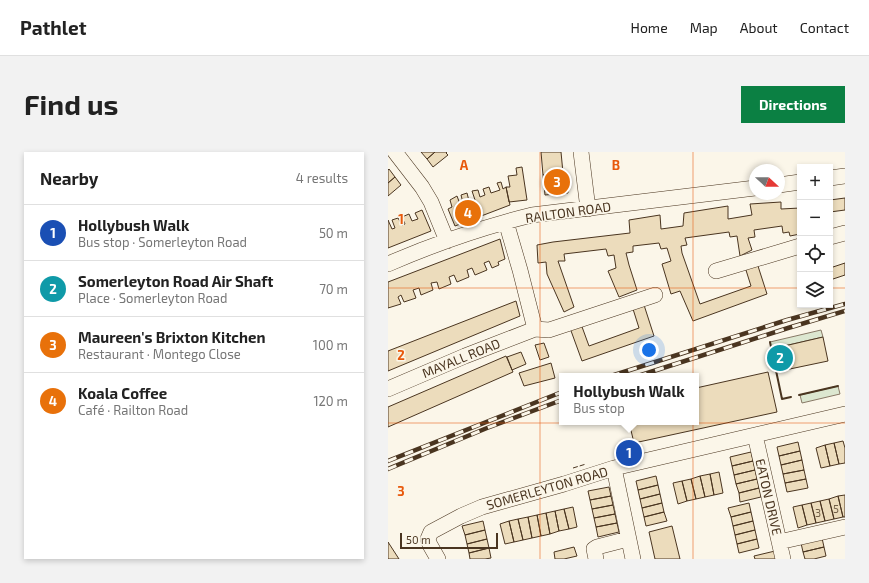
<!DOCTYPE html>
<meta charset="utf-8">
<style>
:root{--surface:#fff;--page:#f2f2f2;--text:#222;--muted:#767676;--line:#e0e0e0;--accent:#0b8043}
body{margin:0;font-family:"Exo 2",sans-serif;background:var(--page);color:var(--text)}
.controls{position:absolute;right:12px;top:12px;display:grid;overflow:hidden;border-radius:0px;box-shadow:0 2px 6px #0003}
.controls button{width:36px;height:36px;display:grid;place-items:center;padding:0;border:0;border-bottom:1px solid var(--line);background:var(--surface);color:var(--text);font:20px sans-serif}
.compass{position:absolute;left:361px;top:12px;width:36px;height:36px;border-radius:50%;background:var(--surface);box-shadow:0 2px 6px #0003;rotate:111deg}
.scale{position:absolute;left:12px;bottom:10px;width:98px;box-sizing:border-box;padding-left:4px;border:2px solid #4a3520;border-top:0;font-size:11px;line-height:14px;white-space:nowrap;color:#4a3520;-webkit-text-stroke:3px #fbf6e9;paint-order:stroke}
.you{position:absolute;left:261px;top:198px;width:14px;height:14px;margin:-10px;border:3px solid #fff;border-radius:50%;background:#1a73e8;box-shadow:0 0 0 6px #1a73e833}
.badge{display:grid;place-items:center;width:26px;height:26px;border-radius:50%;background:var(--accent);color:#fff;font-size:13px;font-weight:700}
.pin{position:absolute;translate:-50% -50%;border:2px solid #fff;box-shadow:0 1px 4px #0006}
.popup{position:absolute;left:171px;top:221px;width:140px;height:52px;box-sizing:border-box;display:grid;place-content:center;border-radius:0px;background:var(--surface);filter:drop-shadow(0 1px 3px #0005);font-size:13px;white-space:nowrap;color:var(--muted)}
.popup b{font-size:15px;color:var(--text)}
.popup::after{content:'';position:absolute;left:50%;top:100%;margin-left:-8px;border:8px solid transparent;border-top-color:var(--surface)}
.list{margin:0;padding:0;list-style:none}
h2{display:flex;justify-content:space-between;align-items:center;height:52px;margin:0;padding:0 16px;font-size:17px}
h2 small{font-size:13px;font-weight:400;color:var(--muted)}
.list li{display:grid;grid-template-columns:26px 1fr auto;gap:12px;align-items:center;box-sizing:border-box;height:56px;padding:0 16px;border-top:1px solid var(--line)}
.list b{display:block;font-size:15px;white-space:nowrap}
.list p{margin:0;font-size:13px;white-space:nowrap;color:var(--muted)}
.list em{font-size:13px;font-style:normal;color:var(--muted)}
.icon{flex:none;width:22px;height:22px;fill:none;stroke:currentColor;stroke-width:2;stroke-linecap:round;stroke-linejoin:round}
.map{position:relative;flex:none;width:457px;height:407px;overflow:hidden;border-radius:0px}
header{display:flex;align-items:center;gap:24px;box-sizing:border-box;height:56px;padding:0 20px;background:var(--surface);border-bottom:1px solid var(--line)}
header strong{font-size:19px}
nav{display:flex;gap:22px;margin-inline-start:auto;font-size:14px}
.intro{display:flex;align-items:center;justify-content:space-between;box-sizing:border-box;height:96px;padding:0 24px}
h1{margin:0;font-size:28px}
.button{padding:10px 18px;border-radius:0px;background:var(--accent);color:#fff;font-size:14px;font-weight:700}
main{display:flex;gap:24px;padding:0 24px}
aside{flex:1;background:var(--surface);border-radius:0px;box-shadow:0 2px 6px #0003}
.map>svg:first-child{display:block}
</style>
<header>
<strong>Pathlet</strong>
<nav><a>Home</a><a>Map</a><a>About</a><a>Contact</a></nav>
</header>
<div class="intro"><h1>Find us</h1><a class="button">Directions</a></div>
<main>
<aside>
<h2>Nearby<small>4 results</small></h2>
<ul class="list">
<li><span class="badge" style="background:#1a4fb4">1</span><div><b>Hollybush Walk</b><p>Bus stop · Somerleyton Road</p></div><em>50 m</em></li>
<li><span class="badge" style="background:#0f9aa8">2</span><div><b>Somerleyton Road Air Shaft</b><p>Place · Somerleyton Road</p></div><em>70 m</em></li>
<li><span class="badge" style="background:#e8710a">3</span><div><b>Maureen's Brixton Kitchen</b><p>Restaurant · Montego Close</p></div><em>100 m</em></li>
<li><span class="badge" style="background:#e8710a">4</span><div><b>Koala Coffee</b><p>Café · Railton Road</p></div><em>120 m</em></li>
</ul>
</aside>
<div class="map">
<svg width="457" height="407" viewBox="0 0 457 407">
<rect width="100%" height="100%" fill="#fbf6e9"/>
<path fill="#dce7d0" stroke="#887966" d="M433,178l2,7 -52,12 -1,-7z
M450,234l2,8 -38,9 -2,-8z"/>
<path fill="#ecdcbc" stroke="#4a3520" d="M33,0h14l-8,7z
M47,0h12l-1,1 2,2 -15,12 -6,-8z
M153,0h20l2,21 -20,2z
M134,15l5,33 -18,2 -3,-15h4l-2,-11 9,-1 -1,-7z
M1,17l6,8 -7,6v-13z
M175,21h3l2,20 -23,2 -2,-20z
M7,25l6,8 -13,11v-13z
M113,30l2,7 3,-2 4,18 -55,21 -7,-17 4,-2 -2,-7 7,-4 3,8 3,-1 -2,-8 6,-2 2,8 6,-1 -3,-9 6,-1 2,7 5,-2 -2,-6 6,-2 2,6 9,-3 -3,-7z
M457,46v12l-15,2v6v-18z
M393,50v7l19,-1v26l-10,2 -1,-4 -6,1 -1,-7 -28,4 1,7 -7,1 4,12 -12,6 -3,-20 -7,1 -1,-5 -44,6 2,7 -6,1 1,7 18,51 51,-18 -6,-19 12,-4 10,31 -74,27 -13,-30 -9,3 -9,-30 9,-3 -4,-13 -6,1 -2,-6 -26,3v6l-7,1 3,12 8,25 -18,7 -11,-26 8,-3 -2,-13 -6,1 -2,-7 -42,5 1,7h-7l16,46 -10,5 -17,-38 -1,-12 -8,1 -1,-18 16,-3 77,-9 -1,-13 31,-5 1,14 22,-3 1,-13 44,-7v13l24,-4 -2,-11z
M34,58l9,21 -43,17v-28l4,9 3,-1 -3,-8 6,-2 4,7 3,-1 -3,-7 7,-3 3,7 6,-2 -3,-6z
M112,87l5,20 -7,3 1,3 -7,3 -3,-7 -5,2 3,7 -12,5 -3,-7 -5,2 2,7 -12,5 -3,-7 -5,2 2,7 -12,5 -2,-7 -6,1 2,7 -12,5 -2,-7 -6,2 3,8 -12,4 -3,-7 -3,2 3,7 -13,4v-26z
M457,111v12l-15,5v-12z
M128,149l4,15 -132,55v-20z
M256,153l10,31 -72,25 -12,-33 11,-4 8,22 50,-18 -6,-19z
M435,185l5,24 -43,9 -5,-23z
M156,191l5,14 -9,3 -5,-15z
M133,200l5,12 -14,6 -5,-13z
M118,204l7,16 -125,55v-20z
M163,211l4,15 -31,8 -5,-13z
M380,220l9,40 -143,31 -5,-21h67v-34z
M455,289l2,7v15l-6,1 -5,-21z
M410,290l2,9 -21,5 -2,-9z
M446,291l5,21 -9,2 -5,-21z
M437,293l5,21 -9,2 -5,-20z
M412,299l2,9 -21,5 -2,-9z
M363,300l2,9 -21,5 -2,-9z
M414,308l2,10 -21,4 -2,-9z
M365,309l2,9 -21,5 -2,-9z
M367,318l2,9 -21,5 -2,-9z
M416,318l2,9 -21,4 -2,-9z
M331,320l4,21 -9,2 -4,-21z
M322,322l4,21 -9,2 -5,-21z
M268,324l2,9 -20,5 -2,-9z
M312,324l5,21 -9,2 -5,-20z
M303,327l5,20 -9,2 -5,-20z
M369,327l2,9 -20,5 -3,-9z
M418,327l2,9 -21,4 -2,-9z
M294,329l5,20 -9,3 -5,-21z
M270,333l2,9 -20,5 -2,-9z
M221,335l2,9 -21,4 -2,-9z
M371,336l2,9 -21,5 -1,-9z
M272,342l2,9 -20,5 -2,-9z
M457,343v22h-2l-5,-21z
M223,344l2,9 -21,4 -2,-9z
M450,344l5,21 -9,2 -5,-20z
M441,347l5,20 -9,2 -5,-20z
M432,349l5,20 -9,2 -5,-20z
M274,351l2,9 -20,5 -2,-9z
M361,351l2,9 -20,5 -3,-9z
M423,351l5,20 -9,2 -5,-20z
M225,353l2,9 -21,4 -2,-9z
M414,353l5,20 -9,3 -5,-21z
M185,355l4,20 -8,2 -5,-20z
M176,357l5,20 -10,2 -4,-20z
M167,359l4,20 -9,3 -4,-21z
M276,360l3,9 -21,5 -2,-9z
M363,360l2,9 -20,5 -2,-9z
M158,361l4,21 -9,2 -4,-21z
M227,362l2,9 -21,4 -2,-9z
M149,363l4,21 -9,2 -4,-21z
M140,365l4,21 -9,2 -5,-21z
M130,367l5,21 -9,2 -5,-21z
M95,369l2,9 -20,5 -3,-9z
M121,369l5,21 -9,2 -5,-20z
M365,369l2,9 -20,5 -2,-9z
M229,371l2,9 -21,5 -2,-10z
M284,374l8,33h-25l-6,-27z
M97,378l2,9 -20,5 -2,-9z
M367,378l2,9 -20,5 -2,-9z
M434,386l2,9 -21,5 -2,-9z
M99,387l2,9 -20,5 -2,-9z
M369,387l2,9 -20,5 -2,-9z
M0,390l11,17h-11z
M186,395l3,9 -13,3h-9l-1,-7z
M436,395l2,9 -12,3h-9l-2,-7z
M101,396l2,10 -6,1h-15l-1,-6z
M387,399l2,8h-22l-1,-3z"/>
<g fill="none" stroke-linecap="round" stroke-linejoin="round">
<defs>
<path id="minor" d="M7,0l27,35 9,15 16,39
M193,0l7,57
M442,26l15,-2
M391,33l21,-3
M118,70l14,48 15,59
M442,85l15,-4
M0,112c46,-20 95,-37 144,-49l223,-27
M328,119l84,-25
M0,237l77,-33 70,-27 14,1 106,-35
M367,283l28,124
M226,316l19,91
M391,390l66,-15
M50,407l-8,-14 -2,-6 3,-7 30,-16 21,-9 82,-23 50,-16 231,-54
M208,407l-2,-10 3,-2 31,-8"/>
</defs>
<use href="#minor" stroke="#4a3520" stroke-width="16"/>
<use href="#minor" stroke="#fbf6e9" stroke-width="15"/>
<defs>
<path id="rail" d="M223,224l176,-56 58,-16
M250,224l150,-48 57,-17
M0,309l174,-69
M0,317l99,-41 75,-28"/>
</defs>
<use href="#rail" stroke="#4a3520" stroke-width="4.5"/>
<use href="#rail" stroke="#fbf6e9" stroke-width="3" stroke-dasharray="9" stroke-linecap="butt"/>
<path stroke="#4a3520" stroke-width="1" stroke-dasharray="5 2" stroke-linecap="butt" d="M185,316l13,-4"/>
<path stroke="#4a3520" stroke-width="2" d="M382,190l12,57 9,-2
M411,243l39,-9"/>
</g>
<path fill="none" stroke="#e8590c" stroke-width="1" stroke-opacity="0.55" d="M152,0v407M305,0v407M0,136h412M442,136h15M0,271h457"/>
<g text-anchor="middle" dominant-baseline="central" stroke-width="3" stroke-linejoin="round" paint-order="stroke">
<g font-size="11" fill="#725f47">
<text x="448" y="356">5</text>
<text x="430" y="360">3</text>
</g>
<g font-size="13" fill="#4a3520" stroke="#fbf6e9">
<text transform="translate(180 60) rotate(-8)">RAILTON ROAD</text>
<text transform="translate(73 206) rotate(-22)">MAYALL ROAD</text>
<text transform="translate(159 336) rotate(-16)">SOMERLEYTON ROAD</text>
<text transform="translate(381 345) rotate(77)">EATON DRIVE</text>
</g>
</g>
<g font-size="13" text-anchor="middle" font-weight="bold" fill="#e8590c" stroke="#fbf6e9" stroke-width="3" stroke-linejoin="round" paint-order="stroke">
<text x="76" y="18">A</text>
<text x="228" y="18">B</text>
<text x="13" y="72">1</text>
<text x="13" y="208">2</text>
<text x="13" y="344">3</text>
</g>
</svg>
<div class="controls">
<button>+</button>
<button>−</button>
<button><svg class="icon" aria-label="locate" viewBox="0 0 24 24"><circle cx="12" cy="12" r="6"/><path d="M12 2v4M12 18v4M2 12h4M18 12h4"/></svg></button>
<button><svg class="icon" aria-label="layers" viewBox="0 0 24 24"><path d="M12 4l9 5-9 5-9-5zM3 14l9 5 9-5"/></svg></button>
</div>
<svg class="compass" viewBox="-18 -18 36 36"><path d="M0-13l5 13h-10z" fill="#e53935"/><path d="M0 13l5-13h-10z" fill="#767676"/></svg>
<div class="scale">50 m</div>
<div class="you"></div>
<div class="pin badge" style="left:241px;top:301px;background:#1a4fb4">1</div>
<div class="popup"><b>Hollybush Walk</b>Bus stop</div>
<div class="pin badge" style="left:392px;top:206px;background:#0f9aa8">2</div>
<div class="pin badge" style="left:169px;top:30px;background:#e8710a">3</div>
<div class="pin badge" style="left:80px;top:61px;background:#e8710a">4</div>
</div>
</main>
